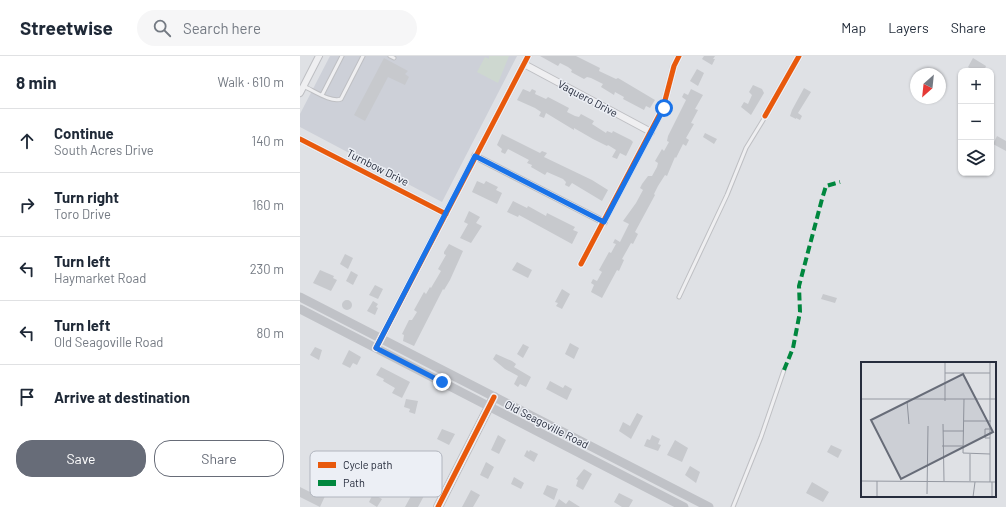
<!DOCTYPE html>
<meta charset="utf-8">
<style>
:root{--surface:#fff;--page:#f6f6f7;--text:#1f2937;--muted:#747a83;--line:#e0e1e3;--accent:#676c78}
body{margin:0;font-family:Barlow,sans-serif;background:var(--page);color:var(--text)}
.controls{position:absolute;right:12px;top:12px;display:grid;overflow:hidden;border-radius:8px;box-shadow:0 1px 3px #0004}
.controls button{width:36px;height:36px;display:grid;place-items:center;padding:0;border:0;border-bottom:1px solid var(--line);background:var(--surface);color:var(--text);font:20px sans-serif}
.compass{position:absolute;left:610px;top:12px;width:36px;height:36px;border-radius:50%;background:var(--surface);box-shadow:0 1px 3px #0004;rotate:207deg}
.stop{position:absolute;width:12px;height:12px;margin:-9px;border:3px solid #1a73e8;border-radius:50%;background:#fff}
.stop.end{background:#1a73e8;border-color:#fff;box-shadow:0 1px 4px #0008}
.list{margin:0;padding:0;list-style:none}
h2{display:flex;justify-content:space-between;align-items:center;height:52px;margin:0;padding:0 16px;font-size:17px}
h2 small{font-size:13px;font-weight:400;color:var(--muted)}
.list li{display:grid;grid-template-columns:26px 1fr auto;gap:12px;align-items:center;box-sizing:border-box;height:64px;padding:0 16px;border-top:1px solid var(--line)}
.list b{display:block;font-size:15px;white-space:nowrap}
.list p{margin:0;font-size:13px;white-space:nowrap;color:var(--muted)}
.list em{font-size:13px;font-style:normal;color:var(--muted)}
.actions{display:flex;gap:8px;padding:12px 16px}
.actions a{flex:1;padding:9px 0;border:1px solid var(--accent);border-radius:16px;text-align:center;font-size:14px;color:var(--accent)}
.actions .main{background:var(--accent);color:#fff}
.icon{flex:none;width:22px;height:22px;fill:none;stroke:currentColor;stroke-width:2;stroke-linecap:round;stroke-linejoin:round}
.map{position:relative;flex:none;width:706px;height:451px;overflow:hidden}
header{display:flex;align-items:center;gap:24px;box-sizing:border-box;height:56px;padding:0 20px;background:var(--surface);border-bottom:1px solid var(--line)}
header strong{font-size:19px}
nav{display:flex;gap:22px;margin-inline-start:auto;font-size:14px}
.search{width:280px;height:36px;background:var(--page);display:flex;align-items:center;gap:10px;box-sizing:border-box;padding:0 14px;border-radius:22px;color:var(--muted);font-size:15px}
main{display:flex}
aside{flex:1;background:var(--surface)}
.map>svg:first-child{display:block}
</style>
<header>
<strong>Streetwise</strong>
<div class="search"><svg class="icon" aria-label="search" viewBox="0 0 24 24"><circle cx="10" cy="10" r="6"/><path d="M15 15l6 6"/></svg>Search here</div>
<nav><a>Map</a><a>Layers</a><a>Share</a></nav>
</header>
<main>
<aside>
<h2>8 min<small>Walk · 610 m</small></h2>
<ul class="list">
<li><svg class="icon" aria-label="ahead" viewBox="0 0 24 24"><path d="M12 20V5M6 11l6-6 6 6"/></svg><div><b>Continue</b><p>South Acres Drive</p></div><em>140 m</em></li>
<li><svg class="icon" aria-label="right" viewBox="0 0 24 24"><path d="M7 20v-9h11M14 6l5 5-5 5"/></svg><div><b>Turn right</b><p>Toro Drive</p></div><em>160 m</em></li>
<li><svg class="icon" aria-label="left" viewBox="0 0 24 24"><path d="M17 20v-9H6M10 6l-5 5 5 5"/></svg><div><b>Turn left</b><p>Haymarket Road</p></div><em>230 m</em></li>
<li><svg class="icon" aria-label="left" viewBox="0 0 24 24"><path d="M17 20v-9H6M10 6l-5 5 5 5"/></svg><div><b>Turn left</b><p>Old Seagoville Road</p></div><em>80 m</em></li>
<li><svg class="icon" aria-label="arrive" viewBox="0 0 24 24"><path d="M6 21V4h12l-3 4 3 4H6"/></svg><div><b>Arrive at destination</b></div></li>
</ul>
<div class="actions"><a class="main">Save</a><a>Share</a></div>
</aside>
<div class="map">
<svg width="706" height="451" viewBox="0 0 706 451">
<rect width="100%" height="100%" fill="#dfe1e5"/>
<path fill="#cdd0d8" d="M30,0h187l-75,146 -142,-75v-13z"/>
<path fill="#ced8d0" d="M189,0h20l-11,27 -21,-11 8,-15 4,2z"/>
<path fill="#c7c9cd" d="M240,0h36l24,12 -1,3 17,8 2,-1 37,22 -5,8 -4,-2 -2,4 -21,-11 1,-2 -9,-5 -1,3 -13,-8 2,-3 -12,-6 -4,-1 -3,2 -13,-7 1,-2 -4,-3 -8,-4 -2,3z
M404,0h11l-2,3h2l-3,6 -10,-6z
M84,2l24,13 -3,3 4,3 -4,8 -17,-8 -23,44 -11,-6z
M673,2l13,8 -2,5h-14l1,-2 -3,-2z
M397,13l7,4 -6,13 -8,-5z
M453,29l9,4 2,4 -13,22 -10,-8 3,-5 4,2 4,-9 -3,-3z
M504,32l7,4 -13,21 4,3 -2,4 -4,-2v1l-6,-3 2,-6z
M223,33l7,3 2,-3 4,2 -1,3 11,5 2,-2 21,11 -2,4 8,4 4,1 2,-3 13,7 -2,3 14,9 1,-2 5,2 1,-2 18,9 2,2 -7,14 -6,-3 -3,6 -5,-2 4,-7 -8,-5 -1,1 -14,-7 -19,-11v2l-28,-17 -2,5 -5,-2 2,-4 -6,-4 -18,-8z
M391,33l12,6 -8,14 3,1 -7,13 3,1 -8,14 3,2 -3,6 -3,-2 -7,14 -1,-1 -8,19 -2,-1 -7,11 -4,8 1,1 -20,37 3,2 -5,10 -2,-1 -9,16 2,1 -5,11 -2,-1 -15,28 -11,-6 3,-7 -3,-2 2,-4 4,2 5,-9 -3,-2 10,-18 2,1 5,-9 -3,-1 2,-4 5,3 9,-18 -6,-3 13,-18 7,-13 -3,-2 2,-4 6,-8h4l5,-9 1,-4 -3,-2 7,-12 2,2 5,-9 -2,-1 1,-5 18,-36 -4,-3 2,-4 4,2z
M405,77l12,6 -3,5 -11,-7z
M202,78l38,19 2,-2 5,2 -3,4 48,23 16,10 -6,11 -30,-18 -3,4 -4,-2 1,-3 -3,-3 -16,-7 -2,3 -14,-8 1,-2 -5,-2 2,-3 -21,-11 -3,5 -4,-2 1,-3 -5,-4z
M697,80l9,5v10l-13,-7z
M177,125l7,3 2,-3 12,6 -2,3 6,3 -5,11 -25,-12z
M213,145l14,7 1,-2 18,10 1,-3 28,14 -2,3 5,2 -6,12 -53,-29 -1,2 -11,-5z
M169,155l11,6 -4,6 6,3 -11,17 -11,-5 8,-14 -4,-2z
M149,188l14,7 -13,29 -6,10 -1,-1 -29,57 -11,-5 1,-6 -2,-1 7,-14h3l5,-8 -3,-2 10,-18 2,2 4,-7 1,1 10,-17 -3,-2 8,-14 -2,-1v-2z
M45,198l8,4 -5,11 -8,-5z
M217,206l15,8 -4,8 -16,-8z
M20,214l14,6 -1,2 4,2 -6,11 -18,-8z
M51,215l7,4 -5,10 -7,-4z
M75,229l8,4 -5,10 -9,-4z
M262,233l8,5 -8,15 -6,-3 2,-3 -3,-1z
M523,238l14,4 -2,5 -14,-4z
M42 249a5 5 0 1 1 10 0a5 5 0 1 1-10 0Z
M73,245l5,3 -2,3 2,1 -3,7 -8,-4z
M270,287l9,5 -5,11 -9,-5z
M223,288l6,3 -6,11 -6,-4z
M15,291l7,3 -3,10 -9,-5z
M49,294l12,7 -4,8 -4,-2 -3,5 -8,-4z
M196,298l16,7 4,3 -2,3 17,10 -5,10 -6,-3 -2,3 -4,-3 4,-8 -13,-7 -12,-10z
M81,311l29,15 -8,16 -10,-5 3,-5 -12,-7 1,-2 -8,-4z
M250,325l13,7 2,-3 7,4 -5,11 -21,-11z
M106,343l12,2 -3,13 -6,-2 1,-3 -6,-2z
M337,357l6,3 -12,23 -12,-8 4,-9 7,4z
M142,373l13,5 -6,11 -12,-6z
M198,379l8,5 -7,14 -8,-4z
M352,379l8,4 -2,5 3,1 -3,6 -14,-5 3,-7 3,1z
M375,384l13,8 -6,14 -15,-7z
M531,389l11,5 -4,8 -11,-6z
M227,394l2,2 1,-2 8,4 -4,8 -10,-6z
M186,406l8,5 -6,12 -8,-4z
M390,410l10,6 -4,11 -11,-8z
M284,413l8,5 -9,16 -7,-4 2,-6 -2,-1z
M121,419l11,6 -14,26h-13l6,-11 -7,-3 3,-5 3,1 5,-10 3,2z
M214,421l10,6 -3,6 -10,-5z
M512,426l17,10 -6,10 -17,-9z
M247,429l11,4 -4,11 -11,-6z
M0,431l16,8 1,-3 8,4 -5,11 -20,-10z
M171,434l9,5 -7,12h-11z
M319,437l14,7 -4,7h-7l-8,-5z
M73,438l9,5 -5,8 -8,-5z
M259,443l7,5 3,-4 11,7h-25z"/>
<g fill="none" stroke-linecap="round" stroke-linejoin="round">
<defs>
<path id="service" d="M90,0l4,2
M3,30c10,4 28,17 38,13l22,-43
M22,39l20,-39
M379,241l48,-102 19,-47 19,-31
M433,451l28,-70 23,-67"/>
<path id="minor" d="M224,8l127,68
M0,37l19,-37
M465,60l34,-60
M0,83l146,75
M175,100l129,66
M281,208l82,-156 11,-42 5,-10
M76,292l152,-292"/>
<path id="tertiary" d="M138,451l56,-110"/>
</defs>
<use href="#service" stroke="#bebfc3" stroke-width="5"/>
<use href="#minor" stroke="#bebfc3" stroke-width="8"/>
<use href="#tertiary" stroke="#bebfc3" stroke-width="10"/>
<use href="#service" stroke="#efeff1" stroke-width="3"/>
<use href="#minor" stroke="#efeff1" stroke-width="6"/>
<use href="#tertiary" stroke="#efeff1" stroke-width="8"/>
<path stroke="#c0c2c7" stroke-width="9" d="M0,241l409,210
M0,253l384,198"/>
<path stroke="#00873e" stroke-width="4" stroke-dasharray="8 4" stroke-linecap="butt" d="M484,314l9,-22 7,-36 -1,-26 23,-87 4,-13 14,-4"/>
<defs>
<path id="cycleway" d="M465,60l34,-60
M0,83l146,75
M281,208l82,-156 11,-42 5,-10
M76,292l152,-292
M138,451l56,-110"/>
</defs>
<use href="#cycleway" stroke="#eceff5" stroke-width="8"/>
<use href="#cycleway" stroke="#e8590c" stroke-width="5"/>
</g>
<g fill="none" stroke-linecap="round" stroke-linejoin="round">
<path stroke="#1a73e8" stroke-width="5" d="M142,326l-66,-34 99,-192 129,66 60,-114"/>
</g>
<g text-anchor="middle" dominant-baseline="central" stroke-width="3" stroke-linejoin="round" paint-order="stroke">
<g font-size="11" fill="#272d3d" stroke="#eceff5">
<text transform="translate(288 42) rotate(28)">Vaquero Drive</text>
<text transform="translate(78 111) rotate(27)">Turnbow Drive</text>
<text transform="translate(247 368) rotate(27)">Old Seagoville Road</text>
</g>
</g>
<g transform="translate(561 306)">
<rect width="135" height="135" fill="#dfe1e5"/>
<path fill="none" stroke="#9599a2" stroke-width="1" d="M84,0v39M84,11h45M0,37h135M103,37l-1,54 27,1M46,39l2,23M135,42v18M103,59h27M82,62l1,57M82,69h21M129,76h-5v-9h6M81,84h21M0,119l135,1M109,119v-27M129,120v-120M66,132l1,-68M16,135v-16M112,135l2,-15M131,135v-15"/>
<path fill="#676c78" fill-opacity="0.15" stroke="#676c78" stroke-width="2" d="M102,12l30,58 -92,47 -30,-59z"/>
<rect width="135" height="135" fill="none" stroke="#272d3d" stroke-width="2"/>
</g>
<rect x="10" y="395" width="132" height="46" rx="6" fill="#eceff5" stroke="#b1b5be" stroke-width="1"/>
<rect x="18" y="406" width="18" height="6" fill="#e8590c"/>
<rect x="18" y="424" width="18" height="6" fill="#00873e"/>
<g font-size="11" fill="#272d3d">
<text x="43" y="413">Cycle path</text>
<text x="43" y="431">Path</text>
</g>
</svg>
<div class="controls">
<button>+</button>
<button>−</button>
<button><svg class="icon" aria-label="layers" viewBox="0 0 24 24"><path d="M12 4l9 5-9 5-9-5zM3 14l9 5 9-5"/></svg></button>
</div>
<svg class="compass" viewBox="-18 -18 36 36"><path d="M0-13l5 13h-10z" fill="#e53935"/><path d="M0 13l5-13h-10z" fill="#747a83"/></svg>
<div class="stop" style="left:364px;top:52px"></div>
<div class="stop end" style="left:142px;top:326px"></div>
</div>
</main>
